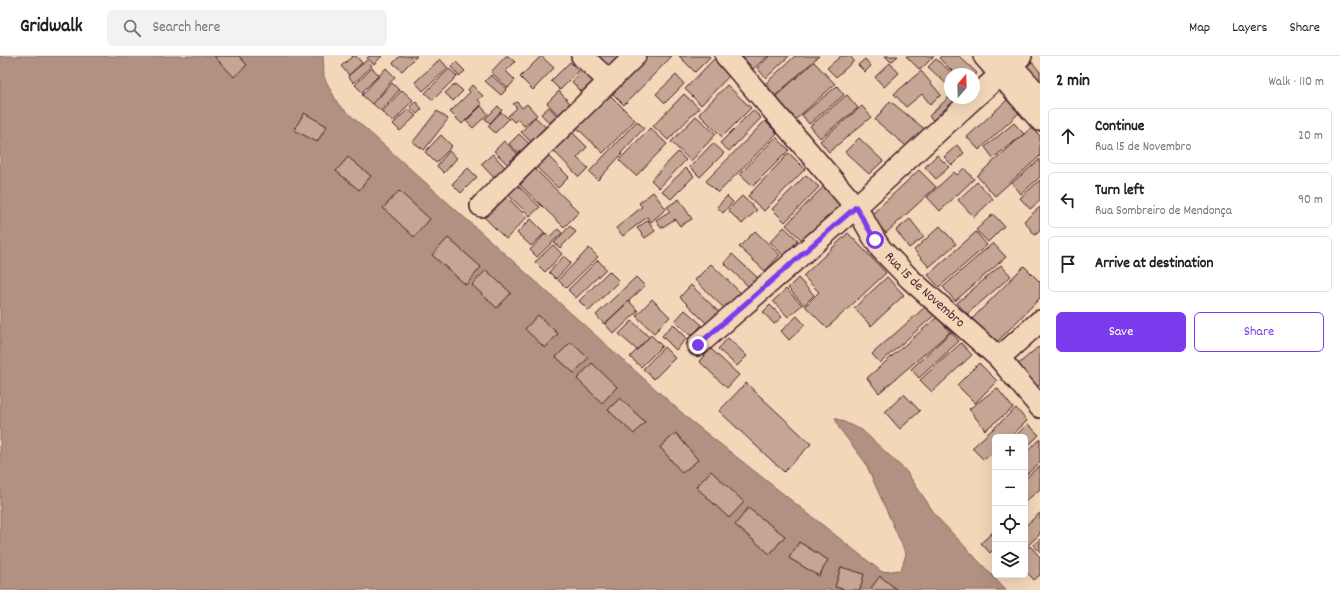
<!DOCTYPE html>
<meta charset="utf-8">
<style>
:root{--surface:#fff;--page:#f2f2f2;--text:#202124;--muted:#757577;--line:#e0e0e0;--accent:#7c3aed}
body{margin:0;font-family:Dekko,sans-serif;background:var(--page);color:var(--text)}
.controls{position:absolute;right:12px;bottom:12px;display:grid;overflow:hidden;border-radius:6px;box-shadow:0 4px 16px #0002}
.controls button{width:36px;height:36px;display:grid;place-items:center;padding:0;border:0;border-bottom:1px solid var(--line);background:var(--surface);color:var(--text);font:20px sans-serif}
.compass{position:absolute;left:944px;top:12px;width:36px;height:36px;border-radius:50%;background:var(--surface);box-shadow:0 4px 16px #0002;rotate:19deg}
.stop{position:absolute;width:12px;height:12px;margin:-9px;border:3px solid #7c3aed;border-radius:50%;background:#fff}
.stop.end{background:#7c3aed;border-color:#fff;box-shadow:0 1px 4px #0008}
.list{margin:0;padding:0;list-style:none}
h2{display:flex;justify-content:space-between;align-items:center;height:52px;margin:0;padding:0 16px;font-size:17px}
h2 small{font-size:13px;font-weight:400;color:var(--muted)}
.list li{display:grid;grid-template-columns:26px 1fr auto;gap:12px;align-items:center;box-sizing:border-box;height:56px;margin:0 8px 8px;padding:0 8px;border:1px solid var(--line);border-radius:6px}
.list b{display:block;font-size:15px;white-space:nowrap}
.list p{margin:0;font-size:13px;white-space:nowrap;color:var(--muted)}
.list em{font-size:13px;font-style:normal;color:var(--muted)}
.actions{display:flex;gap:8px;padding:12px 16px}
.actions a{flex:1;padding:9px 0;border:1px solid var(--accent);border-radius:6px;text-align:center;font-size:14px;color:var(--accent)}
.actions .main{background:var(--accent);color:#fff}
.icon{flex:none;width:22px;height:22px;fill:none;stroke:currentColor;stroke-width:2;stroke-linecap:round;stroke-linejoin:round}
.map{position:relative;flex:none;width:1040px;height:534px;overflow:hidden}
header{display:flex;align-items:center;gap:24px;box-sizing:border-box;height:56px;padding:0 20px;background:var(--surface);border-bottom:1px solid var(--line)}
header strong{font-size:19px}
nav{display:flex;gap:22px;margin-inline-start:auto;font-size:14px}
.search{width:280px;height:36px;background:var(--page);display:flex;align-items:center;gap:10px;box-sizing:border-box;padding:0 14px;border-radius:6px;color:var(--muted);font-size:15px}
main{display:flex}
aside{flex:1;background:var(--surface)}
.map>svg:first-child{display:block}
</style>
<header>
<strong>Gridwalk</strong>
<div class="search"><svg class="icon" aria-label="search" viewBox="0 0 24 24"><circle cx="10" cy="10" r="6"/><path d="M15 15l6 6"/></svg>Search here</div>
<nav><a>Map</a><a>Layers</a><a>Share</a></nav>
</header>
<main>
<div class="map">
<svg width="1040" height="534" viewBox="0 0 1040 534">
<rect width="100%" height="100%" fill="#f2d7b9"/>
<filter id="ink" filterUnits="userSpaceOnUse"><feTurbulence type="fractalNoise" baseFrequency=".025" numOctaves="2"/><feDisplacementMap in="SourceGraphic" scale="8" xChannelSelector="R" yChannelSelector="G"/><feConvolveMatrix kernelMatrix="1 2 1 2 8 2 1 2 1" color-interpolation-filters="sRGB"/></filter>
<g filter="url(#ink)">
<path fill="#b29182" stroke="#88635f" d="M0,0h323l1,21 14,27 353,317 191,151 19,-2 5,-16 -41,-92 -26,-34 -4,-10 27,12 44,41 31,46 69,73h-1006z"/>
<path fill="#c5a694" stroke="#4a1f2b" d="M214,0h25l8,9 -13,12z
M353,0h3l6,7 -13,12 -8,-9z
M369,0h13l-8,8 -7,-6z
M400,0h17l-15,15 -9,-8z
M506,0h2l7,6 -9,9 9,9 -7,8 -17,-16z
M541,0l13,12 -21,22 -13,-13z
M586,0h43l-22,21z
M648,0h24l-48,49 -12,-12z
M679,0h30l1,1 -15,15z
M742,0h26l-15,13z
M770,0h19l-23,22 -9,-10z
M795,0h24l-44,40 -11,-11z
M841,0h9l4,5 -18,16 -9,-9z
M885,0h13l-7,6z
M906,0h28l-14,14z
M941,0h18l18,17 -3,4v-3h-19l-16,-16z
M716,1l16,16 -31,32 -16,-16z
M440,3l8,9 -25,23 -8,-9z
M865,3l6,7 -6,6 -7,-7z
M936,3l17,15h-3v13l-22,-20z
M367,4l5,6 -18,17 -6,-7z
M456,6l9,9 -6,5 -8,-9z
M570,6l9,9 -19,19 -9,-9z
M814,6l21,22 -39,35 -21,-22z
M1032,6l8,10v17l-19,-18z
M890,7l9,10 -15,14 -9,-10z
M372,12l7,7 -17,17 -7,-7z
M386,12l9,9 -23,27 -10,-9z
M449,13l8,7 -24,24 -8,-7z
M583,13l17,17 -12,12 -16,-16z
M921,15l20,24 -11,9 -8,-10 -16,13 -12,-13z
M491,19l16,14 -6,6 -16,-14z
M676,19l8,9 -19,19 -9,-9z
M392,27l7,7 -18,21 -8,-7z
M455,28l8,7 -10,10 -8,-8z
M472,29l11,11 -5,4 4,4 -20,20 -12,-12 20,-20 -2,-2z
M727,29l24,23 -29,29 -23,-23z
M837,30l7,9 -35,29 -7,-9z
M402,34l11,10 -20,22 -11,-10z
M559,35l17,19 -12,11 -17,-18z
M607,36l28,28 -32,33 -29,-28z
M684,38l15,14 -31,32 -15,-14z
M847,39l11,13 -38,30 -10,-12z
M949,41l9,8 -20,20 -9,-9z
M1007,44l12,13 -40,37 -12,-13z
M415,45l7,8 -5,5 -7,-7z
M890,45l37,30 -16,19 -36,-30z
M517,46l5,6 5,-4 10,11 -13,11 -6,-7 -4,3 -6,-6 9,-8 -4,-4z
M481,50l7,8 -15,14 -7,-7z
M498,50l4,4 -12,13 -5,-4z
M862,50l9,11 -42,35 -9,-11z
M549,51l14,15 -8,7 -14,-15z
M408,53l8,7 -16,15 -7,-7z
M753,54l8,8 -32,33 -9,-8z
M437,55l11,8 -24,31 -11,-8z
M501,56l8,7 -14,14 -7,-7z
M304,57l23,13 -10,16 -23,-12z
M696,60l20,18 -25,27 -20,-19z
M535,61l16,15 -15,15 -15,-15z
M637,65l7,7 -23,25 1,1 -24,26 -9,-8z
M765,65l12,12 -59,60 -12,-12z
M1014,67l10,11 -31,24 -8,-11z
M1032,71l8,9v20l-45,40 -18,-20z
M650,72l17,16 -31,32 -17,-16z
M570,74l17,17 -10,11 11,10 -9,9 -28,-29z
M519,78l15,14 -10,10 -15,-14z
M441,79l11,11 -16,17 -11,-11z
M776,81l13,13 -36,36 -13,-12z
M859,82l24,23 -14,13 -24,-22z
M504,85l18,17 -10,11 -18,-18z
M713,87l11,10 -24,24 -10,-10z
M957,89l7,8 -12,12 -8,-8z
M449,95l8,7 -13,15 -7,-7z
M544,96l25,25 -11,11 -25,-24z
M678,96l8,8 -27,28 -8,-8z
M789,97l16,16 -41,42 -16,-15z
M493,98l17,19 -11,10 -18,-19z
M937,99l12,12 -13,12 -11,-12z
M348,101l23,19 -12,14 -23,-19z
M1040,103v18l-19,17 -9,-11z
M468,112l9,9 -16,16 -9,-9z
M686,112l8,8 -23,23 -9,-8z
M964,112l10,11 -34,32 -13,-14 27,-25 3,3z
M535,113l44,43 -15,15 -44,-42z
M919,114l17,17 -50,46 -16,-17z
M806,119l13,12 -34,35 -13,-13z
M1040,124v21l-10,8 -10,-11z
M514,126l26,25 -10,9 -26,-25z
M977,126l16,17 -19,18 -16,-17z
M823,131l18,17 -37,38 -18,-17z
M399,135l31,28 -16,18 -31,-29z
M653,136l13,17 -15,13 -4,-5 -24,19 -7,-8 26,-21 -3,-4z
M503,137l24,24 -21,22 -24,-24z
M727,140l6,6 -10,11 -6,-6z
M742,140l15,14 -15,14 -14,-14z
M679,143l13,20 -12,7 -5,-7 -14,9 -5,-8 14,-9 -3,-4z
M1040,151v24l-5,4 -11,-14z
M993,158l11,12 -16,16 -12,-12z
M531,163l14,14 -14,13 -14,-13z
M910,163l14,18 -15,11 -13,-18z
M648,164l7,11 -10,7 -8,-10z
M570,170l6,6 -16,16 -6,-5z
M940,170l16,18 -27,23 -15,-17z
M784,171l14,13 -14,16 -14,-14z
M558,173l4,4 -25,24 -7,-7 16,-17 3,4z
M755,175l25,24 -15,16 -26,-24z
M976,176l11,13 -48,42 -11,-12z
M848,177l38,40 -59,55 -22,-22 14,-14 -16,-16z
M448,182l33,29 -15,18 -34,-30z
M993,187l13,14 -51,44 -12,-14z
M553,189l9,9 -17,18 -10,-10z
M589,192l9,9 -32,31 -8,-8z
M732,198l27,25 -9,9 -26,-25z
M564,200l7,7 -15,16 -7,-7z
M598,204l8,9 -30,29 -8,-8z
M711,208l32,31 -16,16 -32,-31z
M1001,209l10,11 -44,38 -10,-11z
M1024,210l16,16v16l-47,48 -24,-24z
M486,214l25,23 -14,15 -25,-23z
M609,215l10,10 -30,30 -10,-10z
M636,221l9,9 -41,38 -8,-9z
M887,221l17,18 -33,31 -17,-18z
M798,222l16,17 -10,10 -16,-17z
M691,229l31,30 -12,12 -30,-30z
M786,233l16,16 -14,12 -15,-16z
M652,243l18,18 -16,16 -18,-17z
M629,245l9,10 -24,23 -9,-10z
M932,245l8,9 -60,53 -8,-9z
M770,249l12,12 -8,7 -11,-12z
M685,254l17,15 -11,11 -16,-15z
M538,259l20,19 -13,14 -20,-19z
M797,260l8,9 -16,15 -8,-9z
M937,261l13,15 -71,61 -12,-15z
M632,265l17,16 -12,13 -18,-16z
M673,268l14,14 -11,12 -14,-14z
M951,276l8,9 -40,37 -8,-9z
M651,279l11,11 -21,21 -11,-10z
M728,282l19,18 -10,10 -19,-17z
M571,286l17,16 -14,15 -18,-16z
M961,287l11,12 -40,37 -12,-12z
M664,291l11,11 -21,21 -11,-10z
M1038,291l2,3v35l-6,5 -20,-22z
M711,293l28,26 -12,13 -28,-27z
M592,307l25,24 -15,16 -25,-24z
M979,307l18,18 -22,22 -18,-18z
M746,327l65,61 -27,28 -65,-61z
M997,332l16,20 -28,22 -16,-21z
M904,338l16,17 -20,18 -15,-17z
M620,342l25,24 -11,12 -26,-24z
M1016,352l11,13 -17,16h-15v13l-11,10 -12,-12z
M1028,368l11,11 -14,14v-12h-11z
M676,377l22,27 -16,13 -22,-26z
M1040,383v23l-15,14v-23z
M1040,409v24l-15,13v-23z
M711,415l33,31 -15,16 -33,-31z
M748,452l37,28 -15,18 -35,-29z
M1040,457v21l-15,14v-22z
M995,474v18l-5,5 -9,-10z
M1040,483v13l-7,-7z
M799,486l29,18 -9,16 -30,-18z
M1030,490l10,11v18l-6,5 -9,-10v-20z
M841,511l23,7 -4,16h-13l-12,-3z
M880,520l17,14h-23l-3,-2z"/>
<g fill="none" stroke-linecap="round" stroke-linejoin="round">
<defs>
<g id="minor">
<path d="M582,0l27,25"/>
<path id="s1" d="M726,0l130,151 19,33 6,9 29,30 89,79 41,49"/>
<path d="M984,0l56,64"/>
<path d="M1003,0l37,41"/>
<path d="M974,42l47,-42"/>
<path d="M481,150l154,-150"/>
<path d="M698,289l158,-138 118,-109"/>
<path d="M999,302l41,-37"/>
</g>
</defs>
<use href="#minor" stroke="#4a1f2b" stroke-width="24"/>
<use href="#minor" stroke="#f2d7b9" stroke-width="21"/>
</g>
</g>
<g fill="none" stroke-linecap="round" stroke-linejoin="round" filter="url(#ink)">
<path stroke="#7c3aed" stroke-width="5" d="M698,289l158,-138 19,33"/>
</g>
<g text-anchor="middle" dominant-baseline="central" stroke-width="3.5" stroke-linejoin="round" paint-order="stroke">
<g font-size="14" fill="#4a1f2b" stroke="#f2d7b9">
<text stroke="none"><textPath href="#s1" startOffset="308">Rua 15 de Novembro</textPath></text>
</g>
</g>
</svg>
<div class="controls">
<button>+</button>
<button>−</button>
<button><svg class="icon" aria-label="locate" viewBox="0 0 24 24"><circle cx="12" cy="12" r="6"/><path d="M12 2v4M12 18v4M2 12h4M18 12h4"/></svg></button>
<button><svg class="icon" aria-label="layers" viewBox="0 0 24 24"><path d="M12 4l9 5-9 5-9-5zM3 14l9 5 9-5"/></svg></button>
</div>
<svg class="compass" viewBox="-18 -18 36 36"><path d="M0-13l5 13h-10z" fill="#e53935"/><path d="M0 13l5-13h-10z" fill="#757577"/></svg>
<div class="stop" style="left:875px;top:184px"></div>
<div class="stop end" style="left:698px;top:289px"></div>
</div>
<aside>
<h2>2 min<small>Walk · 110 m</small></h2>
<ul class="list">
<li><svg class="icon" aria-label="ahead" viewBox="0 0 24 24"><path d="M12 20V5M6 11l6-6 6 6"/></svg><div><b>Continue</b><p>Rua 15 de Novembro</p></div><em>20 m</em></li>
<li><svg class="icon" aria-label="left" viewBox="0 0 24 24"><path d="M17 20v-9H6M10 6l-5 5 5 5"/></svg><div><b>Turn left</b><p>Rua Sombreiro de Mendonça</p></div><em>90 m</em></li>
<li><svg class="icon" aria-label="arrive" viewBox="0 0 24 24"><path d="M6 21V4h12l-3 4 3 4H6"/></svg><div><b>Arrive at destination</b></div></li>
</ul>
<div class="actions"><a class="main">Save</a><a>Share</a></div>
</aside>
</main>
